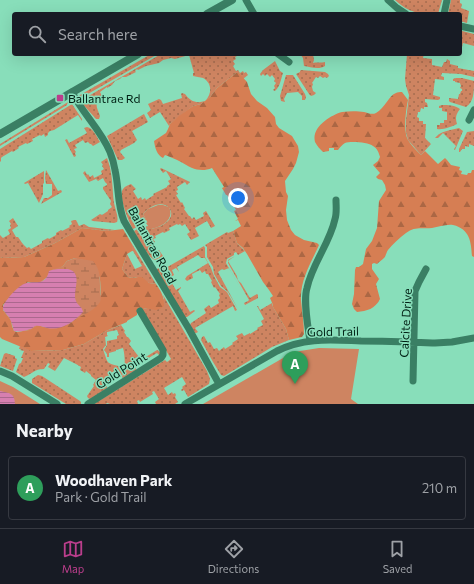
<!DOCTYPE html>
<meta charset="utf-8">
<style>
:root{--surface:#171b24;--page:#242831;--text:#f1f3f6;--muted:#9ea1a6;--line:#363941;--accent:#bb3e8c}
body{margin:0;font-family:Commissioner,sans-serif;background:var(--page);color:var(--text)}
.you{position:absolute;left:238px;top:198px;width:14px;height:14px;margin:-10px;border:3px solid #fff;border-radius:50%;background:#1a73e8;box-shadow:0 0 0 6px #1a73e833}
.badge{display:grid;place-items:center;width:26px;height:26px;border-radius:50%;background:var(--accent);color:#fff;font-size:13px;font-weight:700}
.pin{position:absolute;translate:-50% -33px;filter:drop-shadow(0 1px 2px #0008)}
.pin::after{content:'';position:absolute;top:21px;width:14px;height:12px;background:inherit;clip-path:polygon(0 0,100% 0,50% 100%)}
.list{margin:0;padding:0;list-style:none}
h2{display:flex;justify-content:space-between;align-items:center;height:52px;margin:0;padding:0 16px;font-size:17px}
h2 small{font-size:13px;font-weight:400;color:var(--muted)}
.list li{display:grid;grid-template-columns:26px 1fr auto;gap:12px;align-items:center;box-sizing:border-box;height:64px;margin:0 8px 8px;padding:0 8px;border:1px solid var(--line);border-radius:4px}
.list b{display:block;font-size:15px;white-space:nowrap}
.list p{margin:0;font-size:13px;white-space:nowrap;color:var(--muted)}
.list em{font-size:13px;font-style:normal;color:var(--muted)}
.icon{flex:none;width:22px;height:22px;fill:none;stroke:currentColor;stroke-width:2;stroke-linecap:round;stroke-linejoin:round}
.map{position:relative;flex:none;width:474px;height:404px;overflow:hidden}
.search{position:absolute;background:var(--surface);box-shadow:0 4px 16px #0002;left:12px;right:12px;top:12px;height:44px;display:flex;align-items:center;gap:10px;box-sizing:border-box;padding:0 14px;border-radius:4px;color:var(--muted);font-size:15px}
.sheet{height:124px;background:var(--surface)}
nav{display:flex;justify-content:space-around;align-items:center;box-sizing:border-box;height:56px;border-top:1px solid var(--line);background:var(--surface);font-size:11px;color:var(--muted)}
nav a{display:grid;justify-items:center;gap:2px}
nav .on{color:var(--accent)}
.map>svg:first-child{display:block}
</style>
<div class="map">
<svg width="474" height="404" viewBox="0 0 474 404">
<defs>
<pattern id="grass-dots" width="8" height="8" patternUnits="userSpaceOnUse"><rect width="8" height="8" fill="#ce8461"/><path d="M2 2h.1M6 6h.1" fill="none" stroke="#a56c4f" stroke-width="1.8" stroke-linecap="round"/></pattern>
<pattern id="forest-firs" width="22" height="20" patternUnits="userSpaceOnUse"><rect width="22" height="20" fill="#d67e53"/><path d="M5 1l3.5 6h-7zM16 11l3.5 6h-7z" fill="#ab6744"/></pattern>
<pattern id="wetland-marsh" width="20" height="14" patternUnits="userSpaceOnUse"><rect width="20" height="14" fill="#ce8461"/><path d="M1 5h8M5 5V1M11 12h8M15 12V8" fill="none" stroke="#a56c4f"/></pattern>
<pattern id="water-rules" width="6" height="5" patternUnits="userSpaceOnUse"><rect width="6" height="5" fill="#d67fb0"/><path d="M0 2.5h6" fill="none" stroke="#ab688e"/></pattern>
</defs>
<rect width="100%" height="100%" fill="#88deba"/>
<path fill="url(#grass-dots)" d="M395,0h47l-4,14c-19,0 -29,-1 -43,-14z
M451,0h9v3l2,1 -1,4 8,3 -2,12 -7,-2v-7h-12z
M462,31l12,3v12l-11,-3 -1,4 -2,-1z
M151,54h7l-79,45v-3l1,-1z
M161,54h75l1,2 -2,1 1,2 -3,2 2,3 -2,2 3,5 2,-1 2,3 3,-2 1,2 2,-1 2,3 -5,4 -4,-6h-3l-19,15 -7,9 -4,3c6,-7 6,-17 -3,-22 -3,-1 -7,-1 -10,-2v-3h1l-5,-18 -14,4 -4,-1 -8,2 -4,3 -13,3 -8,4 -1,-1 -2,2 1,1 -10,5h-4l-2,2 -5,2 -3,4 -5,3v-1l-7,5 3,6c-10,6 -6,9 -3,18l-1,3h-3l-16,-18z
M300,54h13l1,6 -1,3c2,-1 9,0 12,-1v4c-6,4 -15,1 -21,0l-1,-8z
M407,54h17l-1,4 9,1v6l10,2 2,-5h2l1,-3 3,2v3l8,2v2l16,3v6l-13,-3 -19,-1 -1,3 3,1v3l-9,-1 -2,16 7,2v2l-2,1 -13,-1v3l2,1 1,4h-4v2l-3,-1 -1,4h-2l-1,5 2,1v3h4v3h3l-1,14 6,6 -10,11 -13,-15 -2,-8v-12l3,-25 -3,-9 -1,-7z
M275,61l5,10 3,2c-2,6 -3,14 -8,18l-2,-1 2,-2 -1,-2 2,-3 -2,-2 1,-2 -3,-4 -2,2 -3,-3 -2,2 -2,-2 -2,2 -1,-2 3,-4z
M301,70l24,2 3,2 1,2 -2,2 -2,-1 -2,1 -3,-2 -2,2 -2,-1 -4,6 1,1 -1,3 1,4 3,2 -2,2 -3,1 -2,-2 -13,-20 4,-2v-1z
M286,75h7l12,19 1,3 -1,3h-3v-4l-4,-4 -11,1 -3,6 1,3 -4,-1 -1,-5z
M456,78h6l12,3c0,10 0,21 -8,26l-16,-5 -1,-1v-3l9,1 1,-5h1l1,-3h1v-2l-2,-1 1,-2 -1,-3 -5,-1v-1h-2v-2z
M182,93l3,1c5,7 11,10 20,7l-4,3 -8,2 -23,18 -1,2 -9,-14 -10,6 -3,-5 4,-3 -3,-6 11,-5 2,1 2,4 19,-6 -1,-4z
M68,102l2,1 -1,1 -1,-1 -1,1v1l-67,41v-2z
M72,104l10,15v2l-4,-6 -24,15 -4,1 -2,2v2l-3,2 -1,-3 -3,2 -1,-1 -8,4 1,2 -6,3 -1,-1 -8,4 1,1 -6,4 -1,-1 -10,6 -1,1v3l-1,1v-13z
M442,105c6,0 13,0 18,4 -4,5 -5,9 -3,15 -6,3 -14,6 -20,5v-4h3v-2h4v-3h3v-8l-5,-1v-3h-3v-2z
M144,114l4,8 -16,9 5,9 -3,3 -13,7 -1,2 5,6 -3,2h-4l-11,-24z
M87,127c6,1 10,10 13,15l-7,4 -2,-2h-1l-2,-2 -3,1 -2,-3 -8,5 2,3 -3,1 2,3 -1,1 1,3 -2,1 -9,-17 2,-1 2,4 18,-10 -3,-5z
M459,128l4,3 -8,19 -1,-1 2,-3 -13,-13 -5,5h-3c5,-7 16,-8 24,-10z
M474,131v15l-5,-2v3l-4,-1v3h-3l-2,3h-1v-3l8,-17z
M107,158c6,15 5,30 7,45 1,6 5,14 3,19l-3,1 -21,-2 -2,-1 9,-6 2,1 6,-4v-1l4,-3 -2,-3 1,-3 -8,-12v-2l4,-2v-1l-2,-2 -2,-4 -5,3 -2,-2 -7,3 -6,-9 2,-2 2,4 1,-1 2,3 3,-2 1,3 8,-4 -1,-3 3,-2 -2,-3 1,-1 -2,-3z
M161,168l29,14 -3,3 -2,-3 -8,5 1,3 -2,1 2,3 -2,1 5,8 1,-1 3,6 -1,1 5,7h1l2,3 2,-2 2,3 8,-4 -1,-3 3,-2 9,15 -4,2 -4,-7 -12,7 4,8 -8,4 -4,-6 3,-2 -5,-8 -3,2 -2,-2 -2,1 -1,-1 -8,4 1,2 -6,3 -1,-1 -8,4 1,2 -3,1 2,3 -3,2 4,8 3,-2 4,6 -1,1c-3,2 -6,4 -9,2 -5,-2 -16,-23 -19,-28l10,-6 1,2 3,-1 -2,-3 2,-1 4,7c3,-1 6,-2 9,-3 23,-11 3,-35 -18,-12l3,6 -4,1 1,3 -10,5c-4,-7 -15,-33 -10,-40 2,-3 6,-4 8,-5l5,5 -3,2 5,8 3,-2 1,3 3,-2 1,2 8,-5 -1,-1 14,-7v-1l3,-2 -2,-3 3,-2 -5,-8 -3,2 -3,-4z
M46,170l12,21 3,-1 1,2 -21,12 3,-6h4l4,-3v-11h-6l-1,-6z
M44,171v12l-1,1v10l-4,9 -11,-20 -3,1 -1,-1z
M13,218l5,8 -6,4 4,7h2c3,4 5,8 9,11l2,-1 2,2 11,-6v-2l6,-3 1,1 7,-4v-2l5,-3 1,1 8,-4 -1,-1 3,-2 -1,-3 3,-1h2l3,6 5,-2 5,3 26,3 -8,1 -25,-3 -27,15 -31,14 -21,1 -3,-1v-22l3,3 7,-4 -2,-4 3,-2 -1,-3 1,-1 -2,-3z
M233,231l4,12 8,8 -7,4 -2,-3 -2,1v2l-7,4 -1,4 22,38 1,-1 -21,-37v-3l7,-4 -7,5 9,15c0,3 1,5 4,7l9,15 7,-4 1,1v3l-13,7 -1,-2 4,-2 -19,-33 -5,2 -2,-1 -4,3 20,37 -10,-17 -7,-6 -7,-12 -1,-7 -6,-10v-10l-2,-2 22,-13 1,1z
M132,244l24,40 -7,-1 -11,-6 -6,1 -4,-1 -6,-8 5,-15 8,15 7,-3 -9,-15h-1z
M204,246l1,2v9l6,11 3,8 6,11 7,5 10,18 -2,1 -2,-5 -38,22 3,4 -2,1h-1l-5,-8 1,-2 15,-10 -2,-4 5,-4 2,3 8,-5 -1,-3 2,-2 -1,-3 1,-1 -5,-7 -1,1 -3,-6 1,-1 -4,-7h-2l-1,-3 -3,2 -2,-3 -8,4 1,4 -6,3 -2,-2 2,-3 21,-13 -3,-5h-4l-3,-3 -21,12 2,5 -3,-4 -4,2 2,5 -5,3 7,12 5,-3v1l-3,3 12,21 4,-2 1,1 -8,6h-2l-28,-46v-2l5,-3 2,3z
M163,295l44,76 3,8 -1,5 -21,13 -4,-7 -2,1 -1,-1 2,-2 -1,-1 4,-3 -4,-7 -18,11 4,7 4,-3 1,2 2,-1 1,2 -1,2 3,5 -3,2h-19l-1,-2 4,-3 -5,-8 -2,1 1,2 -13,8 -1,-2 -2,1 1,3h-28l-3,-1 -1,1h-12l71,-44 2,2 4,-3 -29,-50 6,-1 16,-9z
M272,303l1,4 13,22 3,11 -17,7 -48,29 -3,-1 -8,-13 -12,-22 1,-3 2,-1 4,7 2,-1 4,7 3,-1 2,3 5,-4 1,2 8,-5 -1,-1 6,-4 -2,-3 6,-3 2,3 6,-3v1l8,-5 -1,-1 6,-3 -2,-4 3,-2 -7,-13h1l2,4z
M121,325l4,6 -1,1 3,5h1l3,4 -2,3 10,13 -1,1v2h3l16,-10 2,1 2,3 -2,1 -2,-2 -22,13 1,4 -13,8 -1,-1c4,-6 3,-23 1,-29l-7,2v1l-7,2v4h-2v-3l-3,-4 3,-5v-4l10,-2v-3l2,-1 -2,-5 -10,2v3l1,1 -3,1 1,8 -3,4c6,17 2,13 19,18l1,7 -1,2 -4,-7 -9,5 3,6 -6,3 1,5 -17,11 -2,-1 -1,-2 7,-10 -1,-1 3,-5 -5,-4v-1l-5,-4 -1,2 -5,-3 1,-3 -5,-3 -12,-6 -9,13 -7,-4 2,-3 -2,-1 -4,6c-10,0 -12,5 -20,8l-8,-5 3,-8 2,-1 2,-5h-2l3,-7 -4,-1 1,-1h-2l1,-3 12,5 31,-1 21,-6 22,-13z
M6,353l9,3v2l2,1 -4,12 -13,-5 4,-12z
M38,375l4,1 38,25 1,1v2h-15l-34,-21v-4z"/>
<path fill="url(#forest-firs)" fill-rule="evenodd" d="M236,73h3l8,9 4,12 6,7 10,7 8,9 1,7 3,4 13,8 6,10 1,6 -3,11 -3,6 -8,12 1,11 2,4 -2,14 1,10 4,10 4,5 9,5 13,3 2,2c-8,18 -19,35 -18,55 1,12 3,23 3,34l-2,3 -13,3 -3,-11 -13,-22v-2l-3,-7 3,-2 -4,-6 -6,-8 -16,-28 -4,-6 -6,-5 -4,-12 8,-5 -3,-6 -3,1 3,-2 -4,-8 2,-1 -9,-15h-1l-4,-7 2,-1 -12,-19c-12,5 -21,0 -31,-6 -5,-3 -11,-5 -16,-7l-2,3c-6,-3 -8,-10 -9,-17l12,-8 2,-4 2,-5 9,-8 14,-10 8,-2 9,-7 7,-9z
M402,92l6,8c-2,10 -5,31 0,40 3,5 8,10 13,15l4,-4 13,13 7,-6 2,2 4,5 9,2 -1,3 3,1 -1,3 6,1 1,-2h3l1,-3h2v87l-2,-1c-1,-14 -2,-27 -19,-31 -7,-1 -14,2 -21,3 -11,1 -17,-2 -26,5 -7,5 -13,11 -18,17 -2,3 -2,6 -4,8 -2,2 -5,4 -7,6l-3,-1 -2,1v5l7,10 -3,5 4,15c-5,10 -13,12 -23,13l-3,-3 -2,-5 2,-10 1,-24 1,-3h3l4,-3 3,-15 6,-8 5,-13 2,-27 7,-11 -1,-5 -3,-5 -4,-1 -2,-2 4,-4 -7,-8 5,-4 2,-4c-1,-4 -3,-9 -7,-11 -5,-4 -23,-5 -28,-3 -3,2 -5,4 -7,7h-4v-2h-5v3l-6,1c-3,-3 -6,-6 -8,-10 -4,-15 16,-27 27,-30 7,-1 16,-1 22,0 4,1 8,3 12,1 9,-5 13,-18 20,-20 1,-1 4,-1 6,-1z
M82,228l25,3 16,-2 9,15v7l-5,3 -5,15 6,8 4,1 6,-1h4l7,6 7,1c6,9 8,12 8,22 -9,8 -12,1 -21,3 -2,0 -4,2 -6,3v3l-10,6v1l-21,9 -22,13 -21,6 -32,1 -29,-12 -2,-2v-80l3,1 21,-1 31,-14zM75,258c5,2 22,13 24,18 2,3 1,15 2,19l-24,23 -8,6 -21,4 -7,-2h-5l-7,4 -12,2 -3,-1 -2,-5 -1,-6 -8,-10v-5l8,-9 17,-14h13l5,-4 6,-8 6,-1 5,-3 4,-5z"/>
<path fill="url(#wetland-marsh)" d="M75,258l18,3c7,8 7,16 7,26 0,5 2,10 0,15 -5,8 -15,12 -22,16 -6,4 -12,9 -19,10 -7,2 -14,-3 -21,-2 -3,0 -5,2 -8,4 -5,1 -11,1 -16,1 -1,-4 -2,-8 -4,-12 -1,-3 -5,-6 -7,-10 -1,-6 15,-23 21,-25 11,-5 21,4 25,-13l14,-5 4,-5z"/>
<path fill="#ce8461" d="M158,205h5l6,2c6,12 -7,20 -18,22l-8,-15 5,-5z
M319,348l40,1 -8,50 7,5h-155l87,-50 10,-3z
M0,381l13,6 27,17h-40z"/>
<path fill="url(#water-rules)" d="M58,269c4,0 7,0 10,0 16,4 4,22 8,32 2,5 6,5 7,11 -9,10 -22,19 -36,16 -4,-1 -7,-3 -12,-2 -2,1 -3,3 -5,3 -5,2 -11,3 -16,2 -1,-4 -2,-8 -4,-12 -1,-3 -5,-6 -7,-10 -1,-6 15,-23 21,-25 11,-5 21,4 25,-13l3,-1z
M0,391c9,2 15,2 15,13h-15z"/>
<g fill="none" stroke-linecap="round" stroke-linejoin="round">
<path stroke="#3a7f64" stroke-width="7" d="M246,0l8,14
M388,0l9,8 9,6
M444,14l3,-14
M460,26l14,3
M278,54l11,8
M72,92c10,21 29,38 38,60 2,5 4,12 5,18 4,17 2,34 9,51l65,108 30,55
M469,120l5,-10
M310,341c-2,-15 -7,-40 -3,-53 5,-24 23,-45 28,-69 2,-6 1,-13 1,-19
M0,371l12,5 45,28
M413,381l2,-90 4,-9 7,-13
M88,404l73,-46 2,-3v-5l-23,-39
M185,404l92,-53c28,-14 55,-11 84,-10 25,0 49,1 74,2l17,-1 22,-4"/>
<path stroke="#3a7f64" stroke-width="8" d="M207,14l25,-14
M0,134l138,-80"/>
</g>
<rect fill="#bb3e8c" stroke="#88deba" stroke-width="1.5" x="56" y="94" width="8" height="8" rx="2"/>
<g text-anchor="middle" dominant-baseline="central" stroke-width="3" stroke-linejoin="round" paint-order="stroke">
<g font-size="12" fill="#002014" stroke="#88deba" text-anchor="start">
<text x="68" y="98">Ballantrae Rd</text>
</g>
<g font-size="12" fill="#002014" stroke="#88deba">
<text transform="translate(153 245) rotate(61)">Ballantrae Road</text>
<text transform="translate(405 323) rotate(-87)">Calcite Drive</text>
<text transform="translate(333 331) rotate(-1)">Gold Trail</text>
<text transform="translate(121 370) rotate(-32)">Gold Point</text>
</g>
</g>
</svg>
<div class="you"></div>
<div class="pin badge" style="left:295px;top:384px;background:#2e9e5b">A</div>
<div class="search"><svg class="icon" aria-label="search" viewBox="0 0 24 24"><circle cx="10" cy="10" r="6"/><path d="M15 15l6 6"/></svg>Search here</div>
</div>
<section class="sheet">
<h2>Nearby<small></small></h2>
<ul class="list">
<li><span class="badge" style="background:#2e9e5b">A</span><div><b>Woodhaven Park</b><p>Park · Gold Trail</p></div><em>210 m</em></li>
</ul>
</section>
<nav>
<a class="on"><svg class="icon" aria-label="map" viewBox="0 0 24 24"><path d="M3 6l6-2 6 2 6-2v14l-6 2-6-2-6 2zM9 4v14M15 6v14"/></svg>Map</a>
<a><svg class="icon" aria-label="directions" viewBox="0 0 24 24"><path d="M12 3l9 9-9 9-9-9zM9 14v-3h6M13 9l2 2-2 2"/></svg>Directions</a>
<a><svg class="icon" aria-label="saved" viewBox="0 0 24 24"><path d="M7 4h10v16l-5-4-5 4z"/></svg>Saved</a>
</nav>
